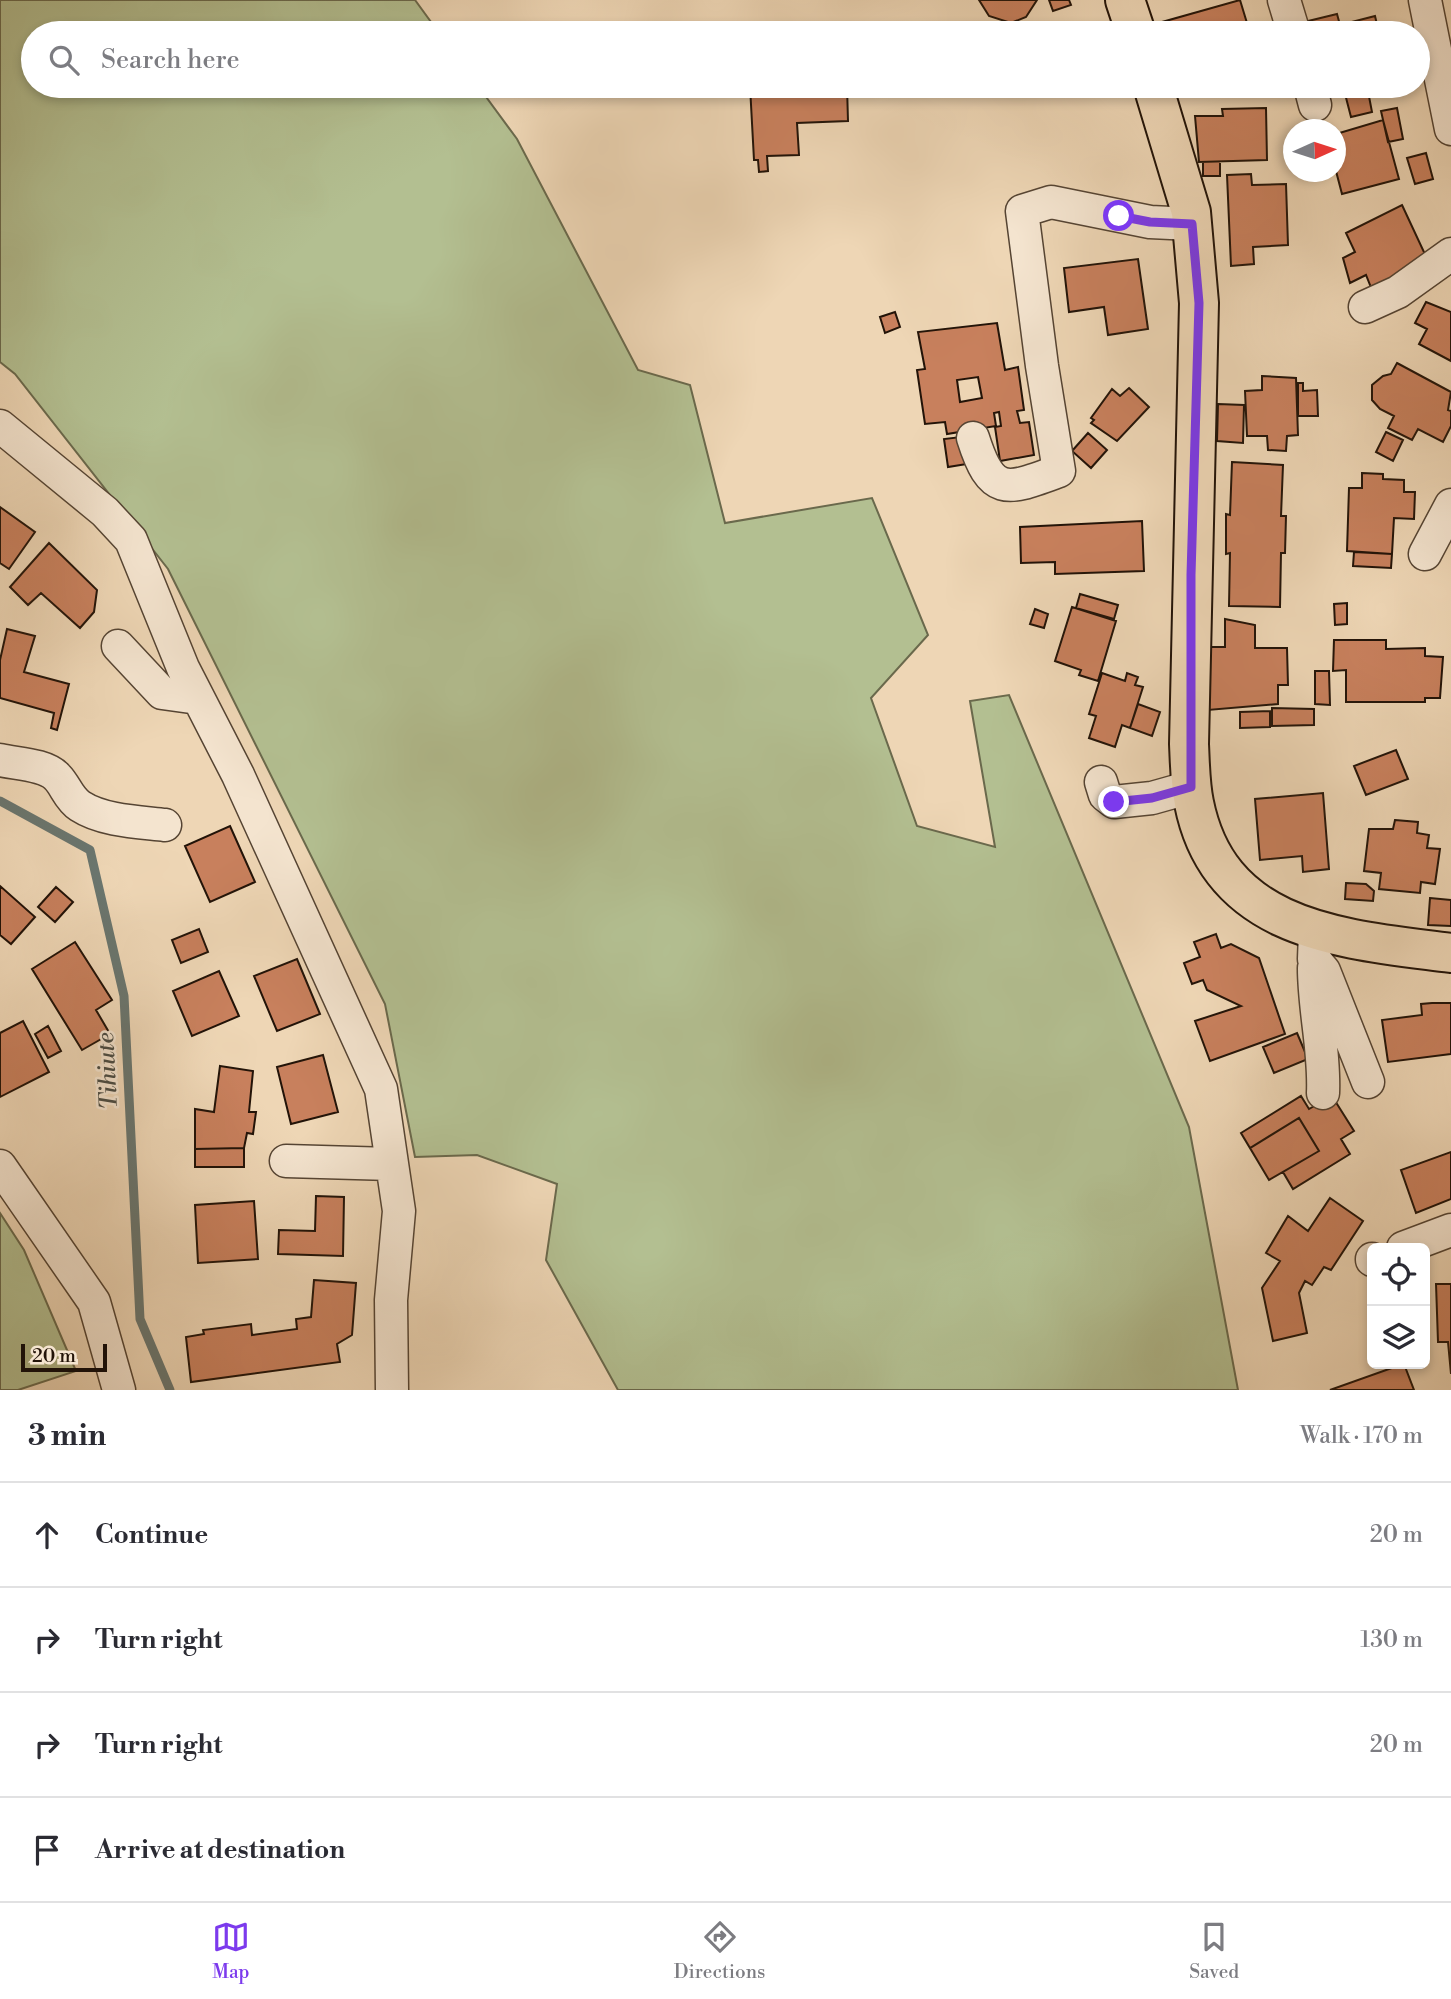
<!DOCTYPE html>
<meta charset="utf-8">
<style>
:root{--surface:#fff;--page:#f7f7f7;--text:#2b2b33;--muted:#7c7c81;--line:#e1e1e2;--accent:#7c3aed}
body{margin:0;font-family:"Libre Bodoni",serif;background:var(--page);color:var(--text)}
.controls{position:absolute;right:21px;bottom:21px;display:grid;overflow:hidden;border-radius:10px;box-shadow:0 4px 10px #0003}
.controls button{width:63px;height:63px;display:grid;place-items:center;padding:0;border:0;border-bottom:2px solid var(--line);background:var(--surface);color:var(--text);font:35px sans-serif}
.compass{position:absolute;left:1283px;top:119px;width:63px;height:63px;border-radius:50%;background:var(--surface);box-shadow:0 4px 10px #0003;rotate:87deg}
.scale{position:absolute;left:21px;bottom:18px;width:86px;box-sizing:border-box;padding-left:7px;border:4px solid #221308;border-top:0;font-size:19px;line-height:24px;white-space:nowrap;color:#221308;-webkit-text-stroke:5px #f4e4cf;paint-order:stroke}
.stop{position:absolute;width:21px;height:21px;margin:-16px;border:5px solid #7c3aed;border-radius:50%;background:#fff}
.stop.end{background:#7c3aed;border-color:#fff;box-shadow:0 2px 7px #0008}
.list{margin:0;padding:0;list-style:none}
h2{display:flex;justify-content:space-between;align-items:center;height:91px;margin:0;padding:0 28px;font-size:30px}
h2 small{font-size:23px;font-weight:400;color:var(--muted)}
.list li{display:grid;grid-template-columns:46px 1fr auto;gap:21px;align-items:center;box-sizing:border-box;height:105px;padding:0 28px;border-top:2px solid var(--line)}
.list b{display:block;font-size:26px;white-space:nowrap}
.list em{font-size:23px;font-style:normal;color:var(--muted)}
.icon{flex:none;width:38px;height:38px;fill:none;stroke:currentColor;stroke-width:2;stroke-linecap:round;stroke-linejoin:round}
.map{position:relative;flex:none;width:1451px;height:1390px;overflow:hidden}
.search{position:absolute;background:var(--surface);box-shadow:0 4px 10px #0003;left:21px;right:21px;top:21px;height:77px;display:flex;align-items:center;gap:18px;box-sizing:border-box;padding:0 24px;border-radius:38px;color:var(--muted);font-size:26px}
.sheet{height:511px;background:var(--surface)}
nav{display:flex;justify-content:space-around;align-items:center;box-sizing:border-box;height:98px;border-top:2px solid var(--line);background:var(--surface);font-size:19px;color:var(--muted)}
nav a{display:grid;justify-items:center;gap:4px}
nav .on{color:var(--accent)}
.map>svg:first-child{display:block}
</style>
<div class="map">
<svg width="1451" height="1390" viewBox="0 0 1451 1390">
<rect width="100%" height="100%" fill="#eed6b5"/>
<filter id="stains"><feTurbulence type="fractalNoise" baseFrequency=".00286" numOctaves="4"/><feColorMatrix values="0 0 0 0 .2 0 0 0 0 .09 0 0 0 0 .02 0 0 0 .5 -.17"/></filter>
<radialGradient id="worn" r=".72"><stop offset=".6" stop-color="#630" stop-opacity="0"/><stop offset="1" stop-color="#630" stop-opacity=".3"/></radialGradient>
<path fill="#b3bf91" stroke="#6a694c" stroke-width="2" d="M0,0h415l24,33h-406v53h445l39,53 121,231 52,15 35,138 147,-25 56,137 -57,63 46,128 78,21 -25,-146 39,-6 180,432 49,263h-620l-72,-130 11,-76 -80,-29 -62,2 -30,-153 -217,-435 -153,-195 -15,-12z
M0,1213l24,37 52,121 -58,19h-18z"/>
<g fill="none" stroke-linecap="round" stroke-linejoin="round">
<path stroke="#6a766f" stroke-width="9" d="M0,801l90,49 34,146 16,323 30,71"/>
</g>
<path fill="#c8805d" stroke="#221308" stroke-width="2" fill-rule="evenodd" d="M979,0h58l-11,17 -15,6 -22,-7z
M1049,0h20l2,5 -18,6z
M1240,0l10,33h-91l-4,-9z
M1337,14l3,11 35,-9 4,17h-72l-3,-11z
M750,86h97l1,35 -51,2 2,32 -32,1 1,15 -9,1 -1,-12h-4z
M1343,86h24l5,26 -21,5z
M1266,108l1,52 -68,2 -4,-46h28l-1,-7z
M1397,108l6,31 -15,3 -7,-31z
M1383,120l16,59 -57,15 -6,-23v-37z
M1426,153l7,26 -18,5 -8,-26z
M1203,162h17v14h-17z
M1251,174l1,11 34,-1 2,61 -35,2 1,17 -23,2 -4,-91z
M1402,205l28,60 -58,25 -6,-15 -16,8 -7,-25 12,-6 -9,-19z
M1138,259l10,70 -40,6 -4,-28 -35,5 -5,-44z
M1426,302l25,10v49l-32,-17 8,-15 -12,-6z
M895,312l5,15 -15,6 -5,-16z
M997,323l8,47 13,-3 6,43 -7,1 3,12 9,-1 5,33 -34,6 -5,-34 6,-1 -2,-14 -5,1 2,13 -49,8 -2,-12 -20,2 -8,-54 8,-1 -7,-37zM978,377l4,21 -22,4 -3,-22z
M1397,363l54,29 -3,18 3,1v15l-8,16 -25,-13 -6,11 -24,-12 6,-12 -14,-7 -8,-9v-15l11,-9 8,-2z
M1262,376l34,2 2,57 -11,1 -1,15 -18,-1 -1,-14h-20l-2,-45 17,-1z
M1298,383h5v8l14,-1 1,26h-20z
M1129,388l20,19 -32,34 -26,-18 3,-3 -3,-2 21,-29 8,7z
M1218,404l26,1 -1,38 -26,-2z
M1386,432l17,8 -10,21 -17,-9z
M1088,433l19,17 -16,18 -19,-17z
M969,436l4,27 -25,4 -4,-28z
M1232,462l51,3 -2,51h5l-1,37h-4l-1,54 -51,-1 1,-53 -4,1v-40l4,1z
M1362,473l21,1v5l21,1v12h11l-1,27 -20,-1 -2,36 -45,-3 2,-63h13z
M0,507l35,25 -26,37 -9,-6z
M1142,521l2,50 -89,3v-12l-34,1 -1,-36z
M49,543l48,47 -3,22 -14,16 -39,-35 -13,12 -18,-18z
M1354,552l38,2 -1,14 -38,-2z
M1080,594l38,11 -4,14 -38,-11z
M1347,603v21l-12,1 -1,-21z
M1072,607l44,14 -18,60 -19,-6 2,-5 -26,-9z
M1035,609l13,5 -4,14 -14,-4z
M1225,619l30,6v23h32l1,37h-10v19l-70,6 1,-63h16z
M7,629l28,7 -11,36 45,12 -12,46 -6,-2 3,-15 -54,-15v-38z
M1334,640h52v9l39,-1v8l18,1 -3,41h-15v4h-79v-32l-13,1z
M1315,671h14l1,34 -15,-1z
M1102,673l23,8 2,-8 11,4 -3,8 8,2 -13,41 -8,-3 -7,22 -26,-9 7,-22 -7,-2z
M1138,704l22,8 -8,24 -22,-8z
M1272,708l42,1v16l-42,1z
M1270,711v16l-30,1v-16z
M1396,750l12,29 -42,16 -12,-29z
M1323,793l6,76 -26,3 -1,-16 -42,4 -5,-61z
M1395,820l23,2 -1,11 12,2 -2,13 13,1 -5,35 -14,-2 -1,11 -41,-4 2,-16 -17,-2 5,-42h24z
M230,826l25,56 -45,20 -25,-56z
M1346,883l20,1 8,7 -1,10 -28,-2z
M0,886l35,31 -24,27 -11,-9z
M56,887l17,15 -18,20 -17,-15z
M1430,898l21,2v26l-23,-1z
M199,929l9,23 -27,11 -9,-23z
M1216,934l5,14 10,-4 28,14 26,76 -75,27 -15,-40 46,-15 -34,-16 -4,-10 -11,4 -8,-21 16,-6 -6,-15z
M75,942l37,58 -16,10 14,24 -28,16 -50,-81z
M297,959l23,55 -43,17 -23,-55z
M219,971l20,45 -47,20 -19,-45z
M1432,1003h19v51l-63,8 -6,-42 40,-5 -1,-11z
M23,1021l26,51 -49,25v-64z
M48,1026l13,25 -13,7 -13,-24z
M1297,1033l11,26 -34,14 -11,-26z
M323,1055l15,57 -47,12 -14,-57z
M220,1066l33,5 -4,41h7l-3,22 -6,-1 -3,15 -49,1v-40l19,3z
M1301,1096l8,13 23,-13 22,35 -13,8 9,15 -57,35 -10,-17 36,-21 -20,-33 -49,30 -9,-15z
M1299,1118l20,33 -50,29 -19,-32z
M244,1148v19h-49v-18z
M1451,1152v47l-35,14 -15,-43z
M316,1196l28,1 -1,59 -65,-2 1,-24 36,1z
M1330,1198l33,23 -32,49 -7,-3 -12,18 -7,-4 -6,12 8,40 -34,8 -11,-53 18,-27 -14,-8 22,-37 20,15z
M254,1201l4,58 -60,4 -3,-58z
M314,1280l42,3 -4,52 -15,9 3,18 -149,20 -5,-45 18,-3 -1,-4 48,-6 1,11 45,-6 -1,-10 15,-2z
M1436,1284h15v90l-3,-32h-10z
M1404,1364l10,26h-84l73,-26z"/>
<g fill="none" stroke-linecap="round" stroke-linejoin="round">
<defs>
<path id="minor" d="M1284,0l10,33
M1425,0l26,129
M1310,86l5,19
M1365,307l33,-15 53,-38
M0,426l105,86 26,28 52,128 55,107 143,314 18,122 -8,89 1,90
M973,438c19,60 34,52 86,33l-17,-105 -20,-155 29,-9 99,20 42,2
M1425,554l26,-49
M118,646l44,47 36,5
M0,760c16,4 45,4 57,17 9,9 11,21 23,29 23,15 59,16 85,19
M1101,782l4,13 9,7 38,-4 39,-11
M1315,932l-1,27 10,12 44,111
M1314,968c0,42 11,83 9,125
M286,1161l105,3
M0,1166l94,136 25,88
M1403,1248l48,-18
M1372,1259v1"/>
<path id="major" d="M1125,0l11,33
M1153,86l38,126 8,91 -10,441c1,20 1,40 5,59 26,130 151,136 257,150"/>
</defs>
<use href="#minor" stroke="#543" stroke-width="35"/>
<use href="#major" stroke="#221308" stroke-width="42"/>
<use href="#minor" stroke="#f4e4cf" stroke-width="32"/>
<use href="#major" stroke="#eed6b5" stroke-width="38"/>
</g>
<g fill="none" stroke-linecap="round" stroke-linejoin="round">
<path stroke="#7c3aed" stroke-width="9" d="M1114,802l38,-4 39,-11v-212l8,-272 -7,-79 -42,-2 -31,-6"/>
</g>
<g text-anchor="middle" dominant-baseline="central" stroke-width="5" stroke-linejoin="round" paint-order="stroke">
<g font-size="24" font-style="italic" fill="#4c4d44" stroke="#f4e4cf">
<text transform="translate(108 1071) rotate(-93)">Tihiute</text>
</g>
</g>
<rect width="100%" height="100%" filter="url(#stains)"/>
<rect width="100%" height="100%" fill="url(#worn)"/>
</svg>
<div class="controls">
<button><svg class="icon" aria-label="locate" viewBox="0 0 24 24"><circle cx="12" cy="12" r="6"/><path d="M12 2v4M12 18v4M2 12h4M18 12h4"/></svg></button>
<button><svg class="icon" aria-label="layers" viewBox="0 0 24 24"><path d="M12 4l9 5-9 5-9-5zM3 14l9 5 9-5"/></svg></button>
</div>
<svg class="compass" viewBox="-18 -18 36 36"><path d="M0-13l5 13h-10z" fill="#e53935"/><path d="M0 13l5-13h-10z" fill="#7c7c81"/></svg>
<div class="scale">20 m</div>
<div class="stop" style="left:1119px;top:216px"></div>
<div class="stop end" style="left:1114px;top:802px"></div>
<div class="search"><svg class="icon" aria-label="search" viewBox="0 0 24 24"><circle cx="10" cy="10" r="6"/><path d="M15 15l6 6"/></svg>Search here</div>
</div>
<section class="sheet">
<h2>3 min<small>Walk · 170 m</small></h2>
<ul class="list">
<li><svg class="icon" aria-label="ahead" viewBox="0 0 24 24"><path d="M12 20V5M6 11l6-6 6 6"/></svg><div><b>Continue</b></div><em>20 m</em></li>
<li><svg class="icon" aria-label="right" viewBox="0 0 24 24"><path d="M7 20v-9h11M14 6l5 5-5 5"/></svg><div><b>Turn right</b></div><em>130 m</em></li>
<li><svg class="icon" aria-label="right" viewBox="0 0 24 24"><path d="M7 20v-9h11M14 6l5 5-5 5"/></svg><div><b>Turn right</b></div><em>20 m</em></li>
<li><svg class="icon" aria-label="arrive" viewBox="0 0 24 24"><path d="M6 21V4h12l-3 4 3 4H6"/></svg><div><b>Arrive at destination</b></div></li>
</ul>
</section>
<nav>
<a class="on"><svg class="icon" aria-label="map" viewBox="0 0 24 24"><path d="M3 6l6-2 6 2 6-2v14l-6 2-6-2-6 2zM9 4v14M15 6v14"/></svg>Map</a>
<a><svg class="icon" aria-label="directions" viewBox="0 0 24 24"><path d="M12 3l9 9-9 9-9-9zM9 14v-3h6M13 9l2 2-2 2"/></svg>Directions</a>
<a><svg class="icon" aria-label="saved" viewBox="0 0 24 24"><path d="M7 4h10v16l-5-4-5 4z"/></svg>Saved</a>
</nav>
